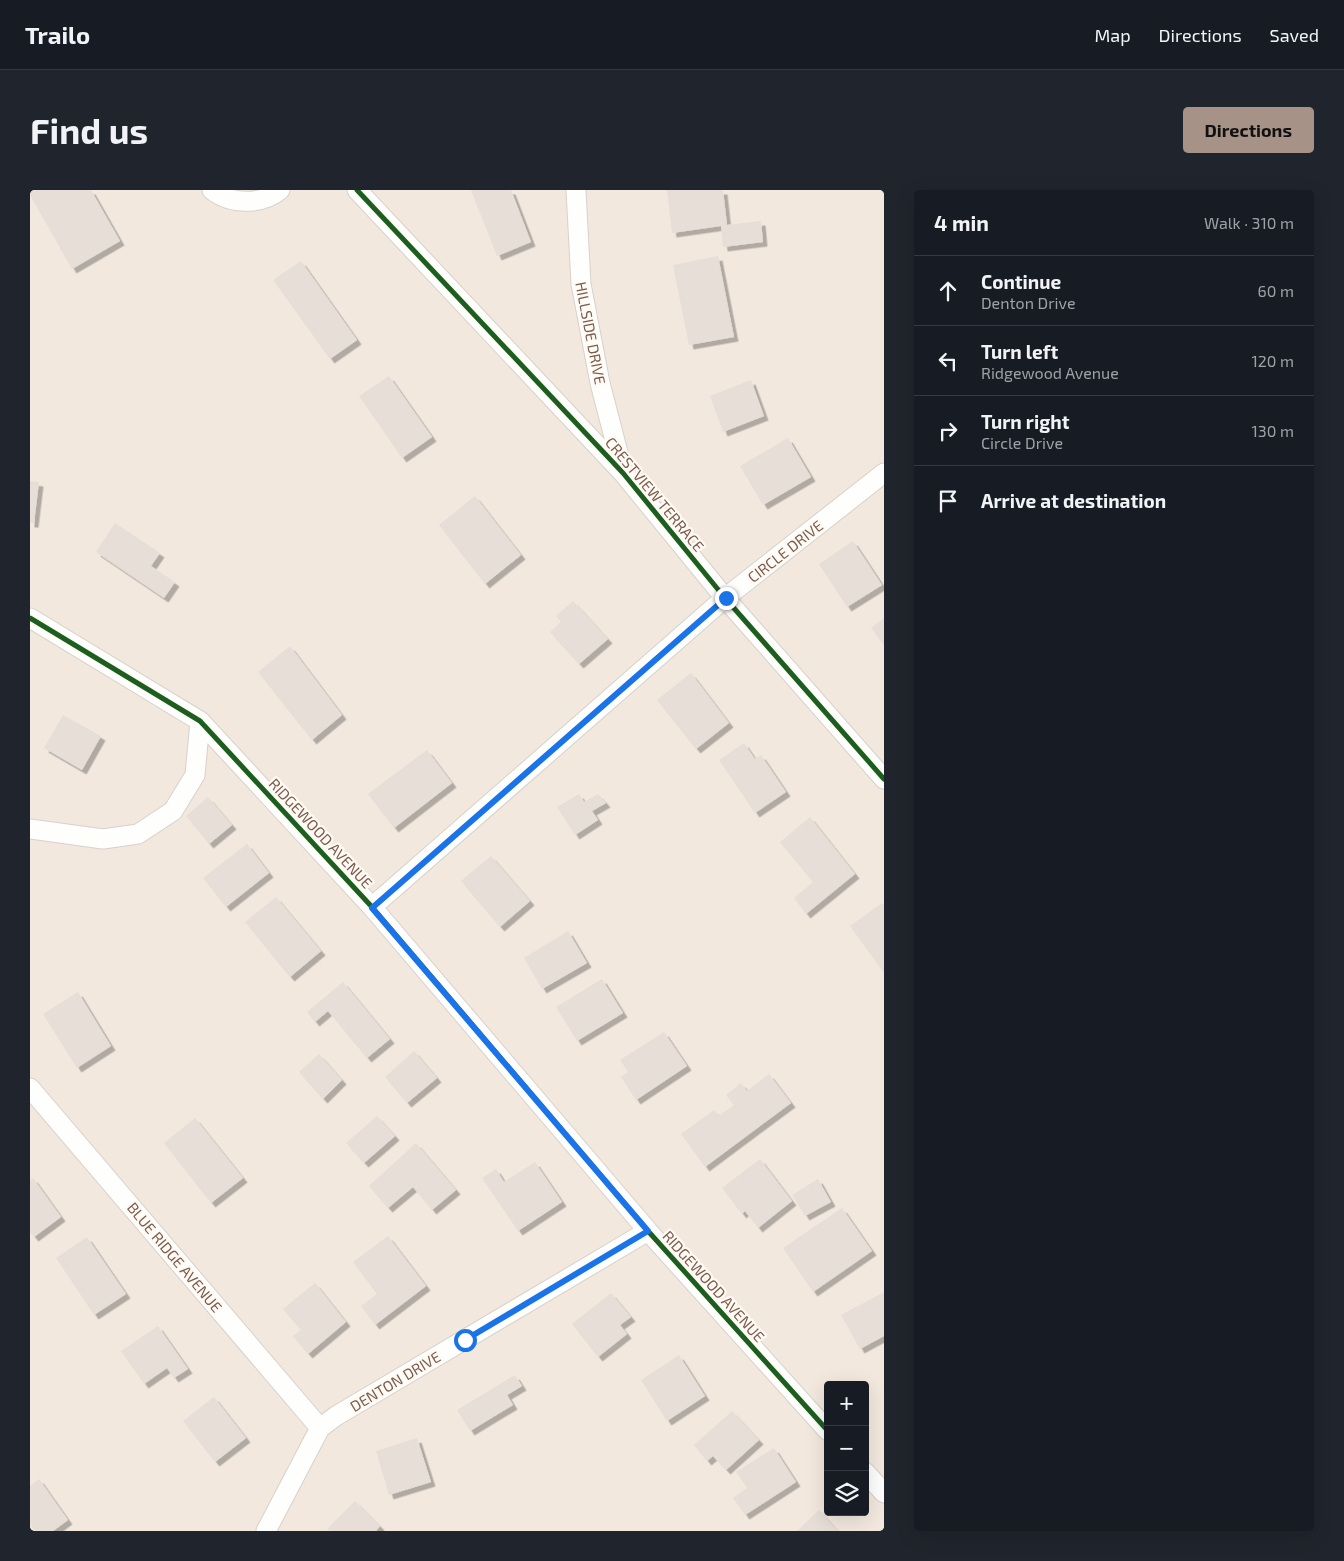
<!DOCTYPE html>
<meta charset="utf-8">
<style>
:root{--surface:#171b24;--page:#20242c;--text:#f1f3f6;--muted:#9ea1a6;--line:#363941;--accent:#a69286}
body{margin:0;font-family:"Exo 2",sans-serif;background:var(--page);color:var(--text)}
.controls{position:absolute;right:15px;bottom:15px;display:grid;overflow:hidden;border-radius:5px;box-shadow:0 5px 20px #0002}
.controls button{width:45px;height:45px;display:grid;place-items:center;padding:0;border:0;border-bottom:1px solid var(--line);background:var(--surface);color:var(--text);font:25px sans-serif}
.stop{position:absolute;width:15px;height:15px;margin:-11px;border:4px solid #1a73e8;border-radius:50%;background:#fff}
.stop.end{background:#1a73e8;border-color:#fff;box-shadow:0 1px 5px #0008}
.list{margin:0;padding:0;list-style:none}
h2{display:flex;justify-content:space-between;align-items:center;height:65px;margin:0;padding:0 20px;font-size:21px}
h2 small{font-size:16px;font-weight:400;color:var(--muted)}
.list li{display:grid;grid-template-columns:32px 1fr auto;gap:15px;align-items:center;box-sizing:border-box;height:70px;padding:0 20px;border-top:1px solid var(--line)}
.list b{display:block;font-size:19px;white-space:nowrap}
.list p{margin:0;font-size:16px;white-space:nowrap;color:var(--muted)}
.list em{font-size:16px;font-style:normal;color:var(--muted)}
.icon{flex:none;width:28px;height:28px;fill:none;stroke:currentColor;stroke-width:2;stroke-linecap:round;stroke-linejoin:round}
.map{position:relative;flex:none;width:854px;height:1341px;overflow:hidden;border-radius:5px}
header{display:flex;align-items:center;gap:30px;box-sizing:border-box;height:70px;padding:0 25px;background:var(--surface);border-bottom:1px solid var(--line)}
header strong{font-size:24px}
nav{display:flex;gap:28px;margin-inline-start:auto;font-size:18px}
.intro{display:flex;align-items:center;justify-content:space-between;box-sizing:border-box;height:120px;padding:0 30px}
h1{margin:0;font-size:35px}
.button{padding:12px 22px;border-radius:5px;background:var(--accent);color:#111;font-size:18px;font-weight:700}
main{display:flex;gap:30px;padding:0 30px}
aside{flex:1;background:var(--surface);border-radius:5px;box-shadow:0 5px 20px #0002}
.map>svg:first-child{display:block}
</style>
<header>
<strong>Trailo</strong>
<nav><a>Map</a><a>Directions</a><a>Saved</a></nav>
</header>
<div class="intro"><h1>Find us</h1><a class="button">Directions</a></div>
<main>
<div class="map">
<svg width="854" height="1341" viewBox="0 0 854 1341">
<defs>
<filter id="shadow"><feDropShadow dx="4.5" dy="4.5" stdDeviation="0" flood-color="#0004"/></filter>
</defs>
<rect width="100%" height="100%" fill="#f9f5f0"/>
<path fill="#f2e8de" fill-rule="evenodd" d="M0,0h854v1341h-854zM798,1195h37v127h-37z"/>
<path fill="#e6ded7" filter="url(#shadow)" d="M1,0h60l29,51 -48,28 -42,-74z
M441,0h40l20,52 -34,14z
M637,0h56l4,35 34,-4 2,21 -40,5 -2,-21 -49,7z
M688,66l16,81 -45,8 -16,-80z
M271,71l56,79 -27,19 -57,-79z
M359,186l43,61 -30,21 -43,-62z
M721,190l13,36 -41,16 -13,-36z
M758,248l23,39 -48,28 -23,-39z
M0,291l9,1 -5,41h-4z
M445,306l46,59 -36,29 -46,-59z
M85,333l45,30 -9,13 24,16 -11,16 -68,-46z
M823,351l29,44 -35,22 -28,-43z
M543,411l35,38 -29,25 -29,-32 11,-10 -5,-6z
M854,428v27l-13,-17z
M260,456l52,69 -30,25 -54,-68z
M661,483l38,50 -33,26 -39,-49z
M33,525l38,21 -19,34 -38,-22z
M714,553l11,16 6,-4 25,37 -31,21 -36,-53z
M397,560l25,33 -58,45 -26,-34z
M549,604l5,8 14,-8 8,9 -14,8 6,9 -23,15 -18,-28z
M178,607l24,28 -23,19 -23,-28z
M780,627l45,57 -49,40 -12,-16 19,-16 -33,-40z
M217,654l22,29 -43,34 -23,-29z
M461,666l39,45 -30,26 -39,-46z
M246,707l45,54 -31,26 -45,-55z
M852,713l2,3v67l-34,-47z
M538,741l19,32 -45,26 -18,-31z
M572,789l21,34 -46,28 -21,-34z
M313,792l47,57 -23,19 -39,-47 -13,11 -8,-10z
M48,802l33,54 -34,22 -34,-54z
M634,842l23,34 -51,34 -15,-23 7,-5 -8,-12z
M384,861l23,27 -30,25 -22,-26z
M289,864l23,26 -19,19 -24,-27z
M739,884l22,29 -86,64 -24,-33 33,-24 5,6 15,-11 -8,-10 15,-12 6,8z
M347,926l18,20 -31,27 -18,-20z
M165,928l48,60 -32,25 -47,-60z
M386,953l40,47 -24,20 -19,-23 -25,21 -19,-22z
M730,969l32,42 -34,27 -13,-17 -3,3 -20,-26z
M505,972l27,40 -44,29 -36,-53 14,-9 8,13z
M3,988l28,39 -27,20 -4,-5v-52z
M788,989l13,23 -26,14 -13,-21z
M812,1018l30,43 -59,41 -30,-44z
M358,1046l38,50 -51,39 -14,-19 16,-12 -24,-32z
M57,1047l39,57 -32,21 -38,-57z
M285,1093l31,39 -38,32 -15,-18 8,-6 -18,-21z
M854,1102v44l-24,13 -19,-34z
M581,1103l20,24 -11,8 7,9 -29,23 -26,-33z
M128,1136l30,43 -14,9 -7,-10 -23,16 -23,-33z
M649,1165l26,41 -38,25 -26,-41z
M485,1185l7,11 -15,9 6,10 -43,26 -13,-21z
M184,1207l32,41 -31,24 -32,-41z
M702,1221l27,29 -33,30 -13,-14 -6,5 -13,-16z
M387,1248l14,44 -42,13 -13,-44z
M744,1258l22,34 -51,33 -12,-17 14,-10 -11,-16z
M9,1289l29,41 -15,11h-18l-5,-7v-38z
M325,1311l25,25 -4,5h-46l-3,-2z
M789,1320l19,21h-41z"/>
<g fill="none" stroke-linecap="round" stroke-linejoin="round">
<defs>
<path id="street" d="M182,0c19,15 50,15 68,0
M327,0l266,283 102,125 159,181
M546,0l5,94 19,99 23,89
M0,428l170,103 172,186 276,324 180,200
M0,639l73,10 35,-5 35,-23 22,-36 5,-54
M342,717l353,-309 159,-125
M0,898l290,340
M835,1282l19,21
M236,1341l54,-103 16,-12 312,-185"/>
</defs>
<use href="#street" stroke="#d7d1cb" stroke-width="21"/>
<use href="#street" stroke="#fefefd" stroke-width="19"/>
<defs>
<path id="cycleway" d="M327,0l266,283 102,125 159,181
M0,428l170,103 172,186 276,324 180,200"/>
</defs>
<use href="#cycleway" stroke="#fffaf3" stroke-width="8"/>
<use href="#cycleway" stroke="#1b5e20" stroke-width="5"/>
</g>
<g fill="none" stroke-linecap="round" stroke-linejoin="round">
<path stroke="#1a73e8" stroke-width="6" d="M435,1150l183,-109 -276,-323 354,-310"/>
</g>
<g text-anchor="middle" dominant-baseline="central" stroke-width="4.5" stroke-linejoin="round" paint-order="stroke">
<g font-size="15" fill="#7a5c4d" stroke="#fffaf3">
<text transform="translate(561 143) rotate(79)">HILLSIDE DRIVE</text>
<text transform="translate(625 304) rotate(50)">CRESTVIEW TERRACE</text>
<text transform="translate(755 361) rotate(-38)">CIRCLE DRIVE</text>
<text transform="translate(291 643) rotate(47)">RIDGEWOOD AVENUE</text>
<text transform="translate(145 1067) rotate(50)">BLUE RIDGE AVENUE</text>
<text transform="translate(684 1096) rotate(48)">RIDGEWOOD AVENUE</text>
<text transform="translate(365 1191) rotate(-31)">DENTON DRIVE</text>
</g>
</g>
</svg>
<div class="controls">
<button>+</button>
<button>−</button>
<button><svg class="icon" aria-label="layers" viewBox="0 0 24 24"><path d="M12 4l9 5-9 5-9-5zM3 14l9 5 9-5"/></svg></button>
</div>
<div class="stop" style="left:435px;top:1150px"></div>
<div class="stop end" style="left:696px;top:408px"></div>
</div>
<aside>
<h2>4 min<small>Walk · 310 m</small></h2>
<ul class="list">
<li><svg class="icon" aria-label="ahead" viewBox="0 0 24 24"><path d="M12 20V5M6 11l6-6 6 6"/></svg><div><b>Continue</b><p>Denton Drive</p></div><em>60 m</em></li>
<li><svg class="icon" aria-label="left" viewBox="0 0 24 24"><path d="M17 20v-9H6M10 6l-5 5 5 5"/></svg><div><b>Turn left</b><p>Ridgewood Avenue</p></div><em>120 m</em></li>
<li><svg class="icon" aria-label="right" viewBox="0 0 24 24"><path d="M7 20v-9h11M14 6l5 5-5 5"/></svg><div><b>Turn right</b><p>Circle Drive</p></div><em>130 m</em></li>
<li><svg class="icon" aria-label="arrive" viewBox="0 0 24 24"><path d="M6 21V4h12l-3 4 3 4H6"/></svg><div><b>Arrive at destination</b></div></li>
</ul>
</aside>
</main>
